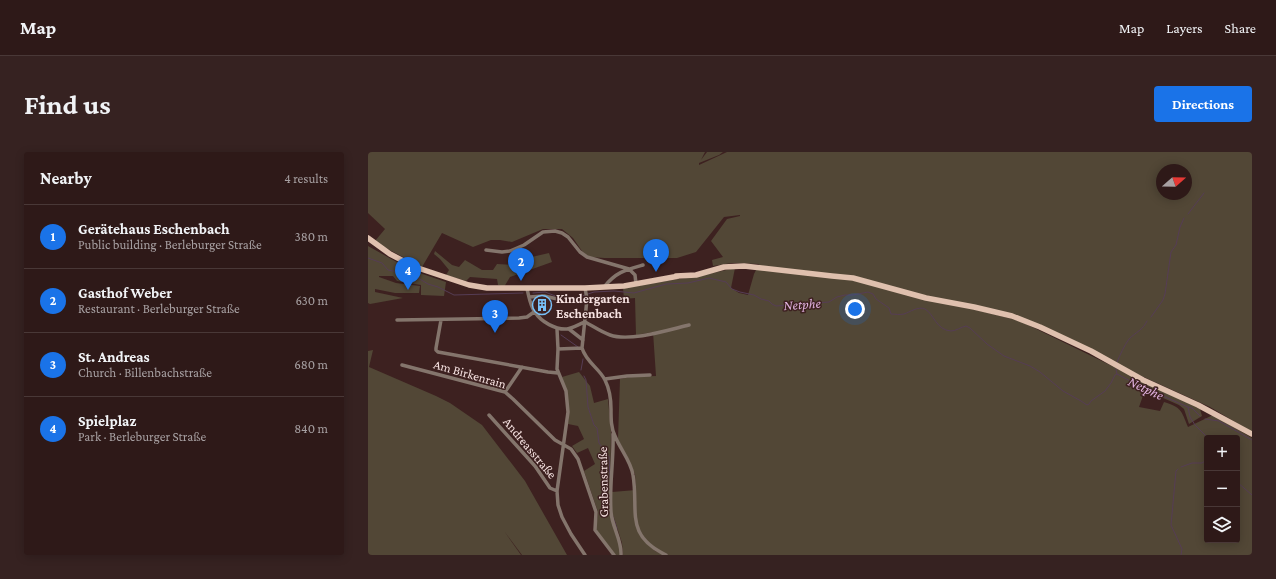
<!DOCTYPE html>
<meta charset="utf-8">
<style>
:root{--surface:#2e1918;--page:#362221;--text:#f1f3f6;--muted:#a7a0a2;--line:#493837;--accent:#1a73e8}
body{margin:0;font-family:"Crimson Pro",serif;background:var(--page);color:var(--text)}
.controls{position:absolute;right:12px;bottom:12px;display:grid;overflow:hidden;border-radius:4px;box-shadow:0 2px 10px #0003}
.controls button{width:36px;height:36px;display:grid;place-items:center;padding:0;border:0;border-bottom:1px solid var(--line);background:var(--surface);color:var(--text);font:20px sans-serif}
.compass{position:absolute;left:788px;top:12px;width:36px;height:36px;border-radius:50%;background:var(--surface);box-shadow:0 2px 10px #0003;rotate:70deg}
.you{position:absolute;left:487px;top:157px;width:14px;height:14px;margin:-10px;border:3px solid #fff;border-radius:50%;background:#1a73e8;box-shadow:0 0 0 6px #1a73e833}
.badge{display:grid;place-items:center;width:26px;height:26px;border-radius:50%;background:var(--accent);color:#fff;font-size:13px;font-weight:700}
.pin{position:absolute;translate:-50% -33px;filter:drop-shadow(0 1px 2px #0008)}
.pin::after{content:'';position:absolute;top:21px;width:14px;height:12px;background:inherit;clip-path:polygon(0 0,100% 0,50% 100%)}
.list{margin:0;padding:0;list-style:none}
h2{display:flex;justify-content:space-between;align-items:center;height:52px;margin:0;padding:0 16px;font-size:17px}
h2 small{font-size:13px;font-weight:400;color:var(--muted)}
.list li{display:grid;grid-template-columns:26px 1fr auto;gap:12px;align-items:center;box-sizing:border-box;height:64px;padding:0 16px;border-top:1px solid var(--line)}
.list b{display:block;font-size:15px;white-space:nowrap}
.list p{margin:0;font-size:13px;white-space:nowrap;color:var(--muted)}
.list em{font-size:13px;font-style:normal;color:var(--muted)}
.icon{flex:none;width:22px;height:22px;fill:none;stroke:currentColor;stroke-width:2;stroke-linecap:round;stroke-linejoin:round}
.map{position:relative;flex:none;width:884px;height:403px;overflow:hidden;border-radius:4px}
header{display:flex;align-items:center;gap:24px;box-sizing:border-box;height:56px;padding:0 20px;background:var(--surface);border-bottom:1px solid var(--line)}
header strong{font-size:19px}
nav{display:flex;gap:22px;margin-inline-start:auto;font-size:14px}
.intro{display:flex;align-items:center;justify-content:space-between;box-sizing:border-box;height:96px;padding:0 24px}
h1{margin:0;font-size:28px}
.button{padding:10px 18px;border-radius:4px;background:var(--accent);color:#fff;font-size:14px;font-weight:700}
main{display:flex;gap:24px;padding:0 24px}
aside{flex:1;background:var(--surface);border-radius:4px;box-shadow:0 2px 10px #0003}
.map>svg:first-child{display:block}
</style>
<header>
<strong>Map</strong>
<nav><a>Map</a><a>Layers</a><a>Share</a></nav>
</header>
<div class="intro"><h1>Find us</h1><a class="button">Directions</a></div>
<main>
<aside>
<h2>Nearby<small>4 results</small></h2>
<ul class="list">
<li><span class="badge">1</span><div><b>Gerätehaus Eschenbach</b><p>Public building · Berleburger Straße</p></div><em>380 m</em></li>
<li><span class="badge">2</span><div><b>Gasthof Weber</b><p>Restaurant · Berleburger Straße</p></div><em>630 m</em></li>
<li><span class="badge">3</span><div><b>St. Andreas</b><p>Church · Billenbachstraße</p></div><em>680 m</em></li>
<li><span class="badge">4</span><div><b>Spielplaz</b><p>Park · Berleburger Straße</p></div><em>840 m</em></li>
</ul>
</aside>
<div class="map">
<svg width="884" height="403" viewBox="0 0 884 403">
<rect width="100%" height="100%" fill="#3d2120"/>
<path fill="#524736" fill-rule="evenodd" d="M0,0h337l-4,8 6,-8h16l-4,3 -20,8v2l28,-13h525v280l-42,-25 -73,-33 -107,-53 -57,-12 47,12 180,88 2,7 -13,8 -5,-15 -5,-4 -34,-15 -6,17 21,4 4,-9c18,6 17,8 24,25l25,-12 39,23v117h-584l-16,-7 3,3 9,4h-41l-1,-12 -10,-31v-20l24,-2 -1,-16 -17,-35 2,-60 11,-2 25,-1 -3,-44 -17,3 -1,-37 -11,1 -1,-11 81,-13 31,-7 -4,20 8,5 9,2 6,-21 5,-10 -27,-1 -19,3 -1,-6 11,-3 -12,-16 16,-22 13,-3v-1l-16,2 -28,35 -19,6h-72l-16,-1 -5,-3 -11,-16 -11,-9h-19l-31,13 -12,-2h-9l-18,7 -31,-14 -20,34 -42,-22 -5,-4 10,-12 -17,-16zM794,18h24v24h-24zM839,286h30v102h-30z
M0,94l43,24 35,12 -2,14 -23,-1v-10l-24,-4 -4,-5h-14v1l17,6 24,3 -1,7h-24l-20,-4v3l28,6 -33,6 -2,-1z
M67,99l17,14 7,2 6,-7 17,10h11l4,-6 17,1 9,-6 26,-6 3,9 -42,15 -6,10 -6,-2 -1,-6 -27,-2 -4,4 -20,-6 3,-5 -9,-11 -6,-5z
M5,198l-4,17 67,29 14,7 32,22 43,56 42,74h-45l-18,-24 17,24h-153v-204z
M211,220l11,14 4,17 14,-4 3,32 -1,83 10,33v8h-5l-19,-25 2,-18 -14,-41 11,-7 -7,-16 -11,5 -5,-7 12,-7 -6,-13 -10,-2 1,-12 -7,-35z"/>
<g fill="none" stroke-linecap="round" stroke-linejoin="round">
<path stroke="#563d55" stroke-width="1" d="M820,62l16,-21
M0,106l14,5 6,7 25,5 15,9 10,3 16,8 69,-2
M165,141l12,-1 13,5 9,1h9l9,-3
M220,142l6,-2 20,-1 20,2 32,-9 22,-1 21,-5 17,4 6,7 8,3 14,3 7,4 8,2 3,3 4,2 53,-4 8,-5 8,-2h8l15,-3 5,2 3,5 13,9 2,6c4,0 9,1 13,0 6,-2 14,-8 21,-5 9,5 11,21 26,22 5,0 10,-4 15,-5l4,2 17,16 17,12 26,10 10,6 23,19 18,10 6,4 2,-1 2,-3 14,-10 6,-8 4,-8 2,-1 21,11 50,22 2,10 5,8 11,11 1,6
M783,165l12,-17 2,-6 6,-42 5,-7 4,-18 4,-9
M193,183l17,12
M749,210c3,-7 7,-16 12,-23 7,-7 14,-9 18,-18
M748,217l1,5
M213,218l2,-11
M216,224l2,4 2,27 6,18 3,3 2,15 10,14 1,21
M820,255l4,1 8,8
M837,267l14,2 33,19
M839,295v2
M839,301l-2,8 2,1
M813,315l11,-4h10l3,-2
M810,317l-2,2 -5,54 11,24 -1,6
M869,330l15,13
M245,365l4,12"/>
<path stroke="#84756c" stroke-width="3.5" d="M118,98l16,2 8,-1 14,-6 19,-13 12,-1 7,2 6,4 12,15 7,5 42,12 6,6 1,9
M236,135c12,-15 21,-17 39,-22
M217,136l2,11 -5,49c4,14 17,20 23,32 4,8 6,20 6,29 0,10 0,19 4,27 5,13 16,25 18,39 6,36 -9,60 33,80
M159,137c2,7 3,17 8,23 6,10 21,18 32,17 6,-1 12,-5 18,-7
M161,145l15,-1 18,4 25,-1
M29,168l122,-2 8,-1 7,-5
M73,168l-5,28v2l2,2 110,20 10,1
M217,170c8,4 16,10 25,13 20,7 58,-5 79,-10
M189,177l1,20 -1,20 9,22 2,21 -11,79 1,14 4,12 9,17 14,21
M201,177l14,11
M190,197l24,-1
M34,213l103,27 8,7 42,41 16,9 7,10 18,53 -1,18 19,25
M237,227l22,-3 23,-1
M137,240l17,-25
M121,263l46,51 15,22 7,3
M245,282c1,26 -4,52 -2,78 1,15 11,28 10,43"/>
<path stroke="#dfc0ae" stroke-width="5.5" d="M0,86l22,16 25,13 54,18 18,3h98l39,-2 55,-10
M308,124l20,-1 28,-8 20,-1 88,10 21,2 73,20 48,9 38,9 28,11 51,24 52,29 55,25 54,29"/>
</g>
<defs>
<symbol id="building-ring" viewBox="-11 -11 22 22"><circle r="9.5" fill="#3d2120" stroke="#77c0f7" stroke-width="1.5"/><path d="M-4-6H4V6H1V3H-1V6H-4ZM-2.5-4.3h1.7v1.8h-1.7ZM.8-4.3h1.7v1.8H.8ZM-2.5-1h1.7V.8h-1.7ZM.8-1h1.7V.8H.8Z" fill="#77c0f7"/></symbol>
</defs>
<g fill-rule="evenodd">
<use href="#building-ring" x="163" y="142" width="22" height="22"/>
</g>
<g text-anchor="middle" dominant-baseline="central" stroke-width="3" stroke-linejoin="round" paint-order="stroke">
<g font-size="13" font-weight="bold" fill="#f6e2e1" stroke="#3d2120" text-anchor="start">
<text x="188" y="146">Kindergarten<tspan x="188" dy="15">Eschenbach</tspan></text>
</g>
<g font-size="13" fill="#f6e2e1" stroke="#3d2120">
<text transform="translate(102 222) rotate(16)">Am Birkenrain</text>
<text transform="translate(162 296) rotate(50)">Andreasstraße</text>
<text transform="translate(235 330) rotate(-91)">Grabenstraße</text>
</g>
<g font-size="14" font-style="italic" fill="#dfb0dd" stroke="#3d2120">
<text transform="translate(434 152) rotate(-4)">Netphe</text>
<text transform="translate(778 236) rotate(25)">Netphe</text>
</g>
</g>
</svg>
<div class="controls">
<button>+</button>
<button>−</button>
<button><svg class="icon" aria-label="layers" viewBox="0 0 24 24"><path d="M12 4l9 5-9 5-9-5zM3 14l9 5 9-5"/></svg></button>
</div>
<svg class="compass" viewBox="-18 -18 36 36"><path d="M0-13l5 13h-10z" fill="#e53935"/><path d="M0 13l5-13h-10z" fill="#a7a0a2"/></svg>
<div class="you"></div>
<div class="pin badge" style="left:288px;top:120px">1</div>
<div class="pin badge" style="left:153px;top:129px">2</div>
<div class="pin badge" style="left:127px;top:181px">3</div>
<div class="pin badge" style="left:40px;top:138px">4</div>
</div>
</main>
